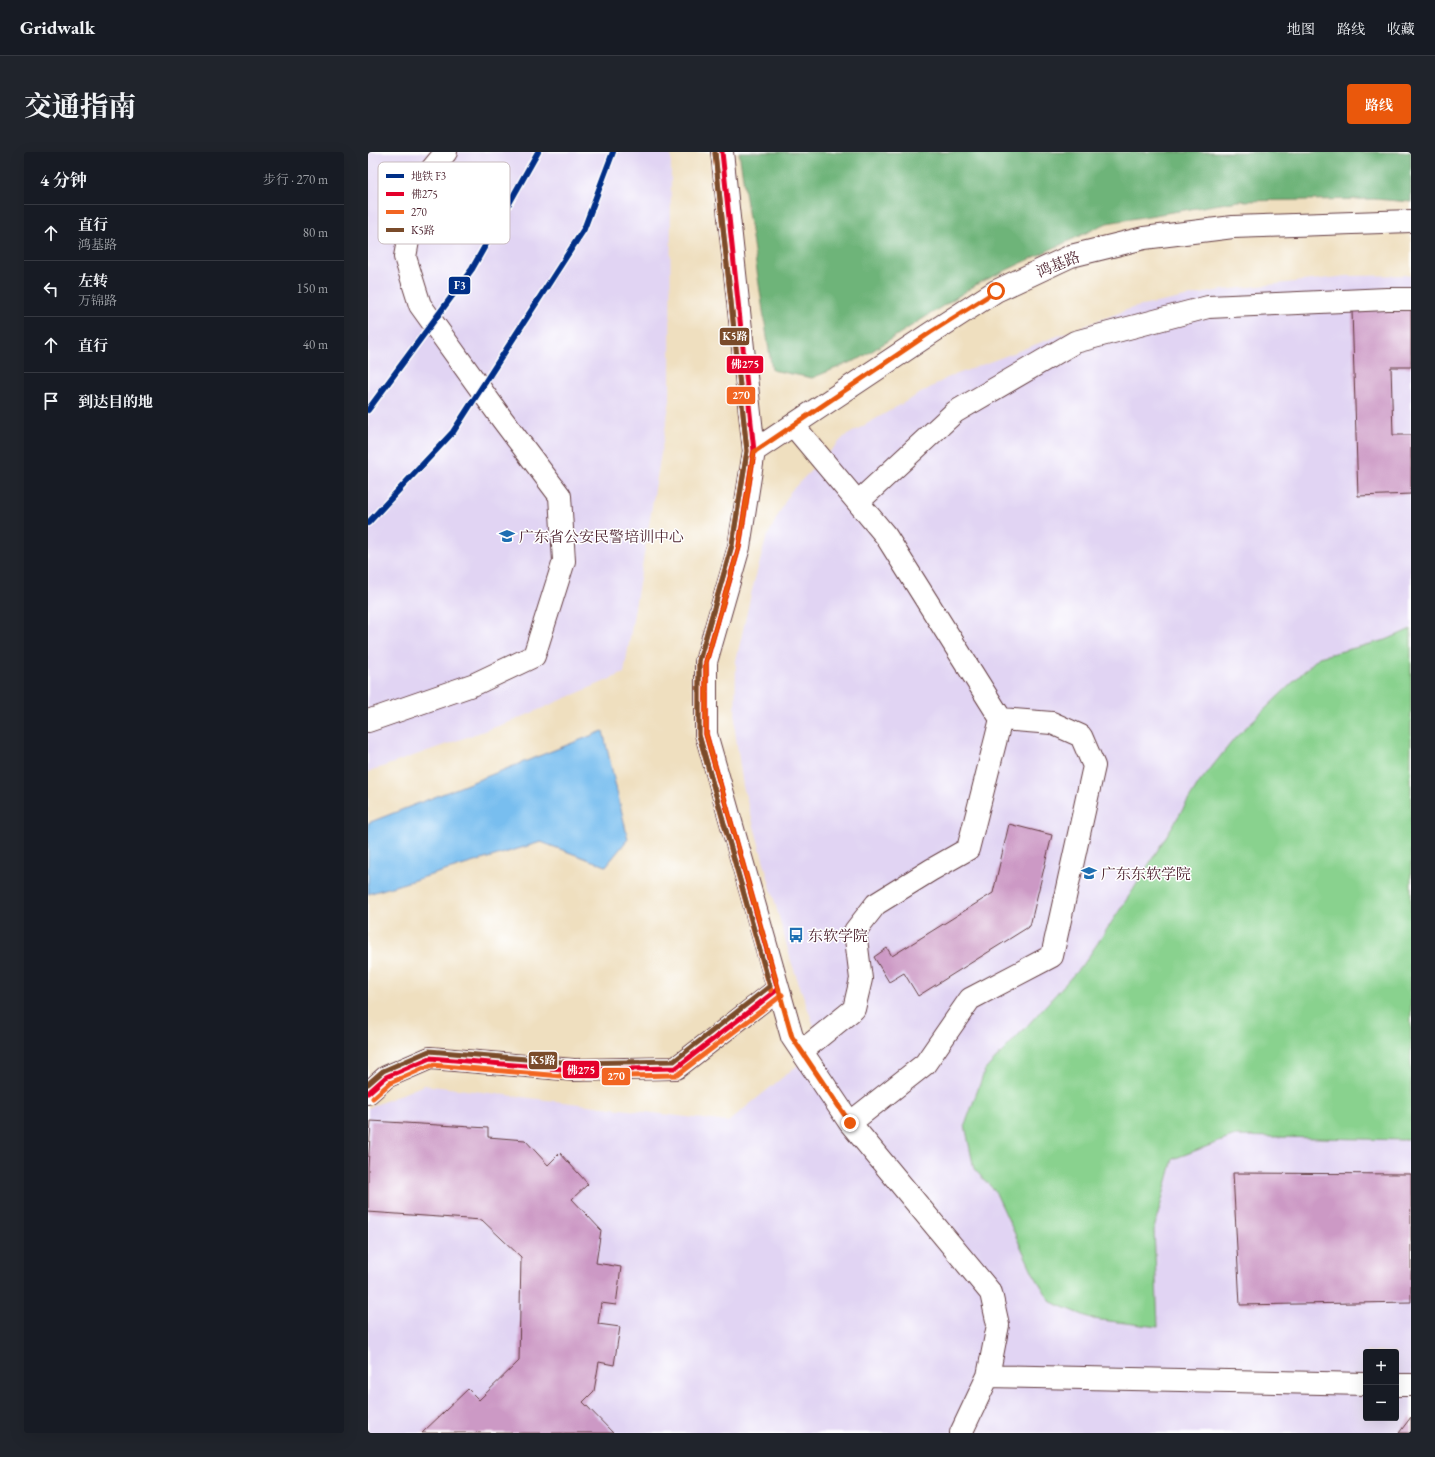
<!DOCTYPE html>
<html lang="zh">
<meta charset="utf-8">
<style>
:root{--surface:#171b24;--page:#20242c;--text:#f1f3f6;--muted:#9ea1a6;--line:#363941;--accent:#ea580c}
body{margin:0;font-family:"EB Garamond","Noto Serif SC",serif;background:var(--page);color:var(--text)}
.controls{position:absolute;right:12px;bottom:12px;display:grid;overflow:hidden;border-radius:4px;box-shadow:0 4px 16px #0002}
.controls button{width:36px;height:36px;display:grid;place-items:center;padding:0;border:0;border-bottom:1px solid var(--line);background:var(--surface);color:var(--text);font:20px sans-serif}
.stop{position:absolute;width:12px;height:12px;margin:-9px;border:3px solid #ea580c;border-radius:50%;background:#fff}
.stop.end{background:#ea580c;border-color:#fff;box-shadow:0 1px 4px #0008}
.list{margin:0;padding:0;list-style:none}
h2{display:flex;justify-content:space-between;align-items:center;height:52px;margin:0;padding:0 16px;font-size:17px}
h2 small{font-size:13px;font-weight:400;color:var(--muted)}
.list li{display:grid;grid-template-columns:26px 1fr auto;gap:12px;align-items:center;box-sizing:border-box;height:56px;padding:0 16px;border-top:1px solid var(--line)}
.list b{display:block;font-size:15px;white-space:nowrap}
.list p{margin:0;font-size:13px;white-space:nowrap;color:var(--muted)}
.list em{font-size:13px;font-style:normal;color:var(--muted)}
.icon{flex:none;width:22px;height:22px;fill:none;stroke:currentColor;stroke-width:2;stroke-linecap:round;stroke-linejoin:round}
.map{position:relative;flex:none;width:1043px;height:1281px;overflow:hidden;border-radius:4px}
header{display:flex;align-items:center;gap:24px;box-sizing:border-box;height:56px;padding:0 20px;background:var(--surface);border-bottom:1px solid var(--line)}
header strong{font-size:19px}
nav{display:flex;gap:22px;margin-inline-start:auto;font-size:14px}
.intro{display:flex;align-items:center;justify-content:space-between;box-sizing:border-box;height:96px;padding:0 24px}
h1{margin:0;font-size:28px}
.button{padding:10px 18px;border-radius:4px;background:var(--accent);color:#fff;font-size:14px;font-weight:700}
main{display:flex;gap:24px;padding:0 24px}
aside{flex:1;background:var(--surface);border-radius:4px;box-shadow:0 4px 16px #0002}
.map>svg:first-child{display:block}
</style>
<header>
<strong>Gridwalk</strong>
<nav><a>地图</a><a>路线</a><a>收藏</a></nav>
</header>
<div class="intro"><h1>交通指南</h1><a class="button">路线</a></div>
<main>
<aside>
<h2>4 分钟<small>步行 · 270 m</small></h2>
<ul class="list">
<li><svg class="icon" aria-label="ahead" viewBox="0 0 24 24"><path d="M12 20V5M6 11l6-6 6 6"/></svg><div><b>直行</b><p>鸿基路</p></div><em>80 m</em></li>
<li><svg class="icon" aria-label="left" viewBox="0 0 24 24"><path d="M17 20v-9H6M10 6l-5 5 5 5"/></svg><div><b>左转</b><p>万锦路</p></div><em>150 m</em></li>
<li><svg class="icon" aria-label="ahead" viewBox="0 0 24 24"><path d="M12 20V5M6 11l6-6 6 6"/></svg><div><b>直行</b></div><em>40 m</em></li>
<li><svg class="icon" aria-label="arrive" viewBox="0 0 24 24"><path d="M6 21V4h12l-3 4 3 4H6"/></svg><div><b>到达目的地</b></div></li>
</ul>
</aside>
<div class="map">
<svg width="1043" height="1281" viewBox="0 0 1043 1281">
<rect width="100%" height="100%" fill="#fff"/>
<filter id="ink" filterUnits="userSpaceOnUse"><feTurbulence type="fractalNoise" baseFrequency=".025" numOctaves="2"/><feDisplacementMap in="SourceGraphic" scale="8" xChannelSelector="R" yChannelSelector="G"/><feConvolveMatrix kernelMatrix="1 2 1 2 8 2 1 2 1" color-interpolation-filters="sRGB"/></filter>
<filter id="wash" filterUnits="userSpaceOnUse"><feTurbulence type="fractalNoise" baseFrequency=".012" numOctaves="4" result="noise"/><feDisplacementMap in="SourceGraphic" scale="16" xChannelSelector="R" yChannelSelector="G"/><feGaussianBlur stdDeviation="0.9" result="paint"/><feColorMatrix in="noise" values="0 0 0 0 0 0 0 0 0 0 0 0 0 0 0 0 0 1.4 0 .05"/><feComposite in="paint" operator="in"/></filter>
<g filter="url(#wash)">
<rect width="100%" height="100%" fill="#efdfbf"/>
<path fill="#e1d4f3" fill-rule="evenodd" d="M0,0h303l-1,248 -46,273 -109,47 -147,52z
M1043,123v1158h-1043v-325l56,-23 304,37 93,-76 -30,-85 -48,-175 -8,-55 1,-70 16,-71 14,-51 24,-47 54,-55 103,-59 185,-70 83,-17 132,-15zM998,1200h30v66h-30z"/>
<path fill="#89d28e" stroke="#6a785c" d="M1043,477v509l-9,2 -167,-4 -62,23 -19,70 4,98 -65,-8 -42,-17 -18,-29 -38,-82 -21,-22 -9,-44 20,-55 42,-44 58,-64 48,-72 66,-107 36,-45 84,-81 67,-17z"/>
<path fill="#6eb479" stroke="#5c6a52" d="M371,0h672v50l-37,-3 -136,2 -131,22 -128,60 -118,75 -49,20 -40,-8z"/>
<path fill="#78beef" stroke="#616e8d" d="M235,579l25,108 -22,27 -65,-24 -173,52v-71z"/>
<g id="blocks">
<path fill="#cc99c5" d="M1043,158v57h-20l2,68h18v59l-53,2 -6,-185z
M641,672l43,11 -22,91 -112,70 -14,-23 -15,9 -15,-25 13,-9 5,8 101,-63z
M3,969l117,7v9l37,3 23,25 12,-12 28,31 -16,15 29,31 -5,33 25,4 -5,38 -15,-2 -3,21 22,3 -6,38 -15,-3 -5,29 -11,11 30,31h-191l46,-44 11,11 40,-39 2,-104 -39,-37 -114,-8v-45z
M865,1021l178,1v128l-171,3z
M1043,1265v16h-12z"/>
</g>
</g>
<g filter="url(#ink)">
<use href="#blocks" fill-opacity="0" stroke="#633c41" stroke-width="1"/>
<g fill="none" stroke-linecap="round" stroke-linejoin="round">
<defs>
<path id="minor" d="M354,0l32,299 -15,96 -33,115v72l86,303 58,86 141,170 7,32 -10,51 -27,57
M425,273l93,111 115,183 -33,130 -37,21 -55,34 -21,27 6,48 -7,30 -52,42
M386,299l177,-118 65,-42 75,-35 73,-18 89,-11 178,-6
M490,350l97,-90 120,-70 133,-35 179,-8h24
M0,569l107,-37 59,-28 30,-95 -4,-65 -58,-77 -82,-114 -15,-48 13,-71 28,-34
M0,941l18,-16 44,-19 144,12 102,-2 102,-79
M482,971l75,-59 45,-65 82,-43 42,-190 -13,-30 -29,-13 -51,-4
M620,1224l378,8
M1028,1233h15"/>
</defs>
<use href="#minor" stroke="#633c41" stroke-width="24"/>
<use href="#minor" stroke="#fff" stroke-width="22"/>
<defs>
<path id="bus-1" d="M354,0l32,299 -15,96 -33,115v72l72,255
M0,941l18,-16 44,-19 144,12 102,-2 102,-79"/>
<path id="bus-2" d="M347,1l32,298 -15,94 -33,116v74l72,256
M5,946l17,-15 41,-18 142,12 104,-2 105,-80"/>
<path id="bus-3" d="M0,932l15,-13 46,-20 145,12 100,-2 96,-75 -71,-251v-74l33,-116 15,-94 -32,-298"/>
</defs>
<use href="#bus-1" stroke="#fff" stroke-width="8"/>
<use href="#bus-2" stroke="#fff" stroke-width="8"/>
<use href="#bus-3" stroke="#fff" stroke-width="8"/>
<use href="#bus-1" stroke="#e4002b" stroke-width="5"/>
<use href="#bus-2" stroke="#f26522" stroke-width="5"/>
<use href="#bus-3" stroke="#7a4b2a" stroke-width="5"/>
<defs>
<path id="metro-1" d="M0,258l104,-141 66,-117
M0,371l85,-91 131,-203 29,-77"/>
</defs>
<use href="#metro-1" stroke="#fff" stroke-width="9"/>
<use href="#metro-1" stroke="#002f87" stroke-width="6"/>
</g>
</g>
<g fill="none" stroke-linecap="round" stroke-linejoin="round" filter="url(#ink)">
<path stroke="#ea580c" stroke-width="5" d="M482,971l-58,-86 -86,-303v-72l33,-115 15,-95 177,-120 65,-41"/>
</g>
<defs>
<symbol id="school-bare" viewBox="-9 -9 18 18"><path d="M0-5L7-2L0 1L-7-2ZM-4 1L0 2.5L4 1V4Q0 6-4 4Z" fill="#1f6fb2" stroke="#fff" stroke-width="2.5" paint-order="stroke"/></symbol>
<symbol id="university-bare" viewBox="-9 -9 18 18"><path d="M0-5L7-2L0 1L-7-2ZM-4 1L0 2.5L4 1V4Q0 6-4 4Z" fill="#1f6fb2" stroke="#fff" stroke-width="2.5" paint-order="stroke"/></symbol>
<symbol id="bus-bare" viewBox="-9 -9 18 18"><path d="M-5-6H5V4H4V6H2V4H-2V6H-4V4H-5ZM-3.5-4V0h7V-4ZM-3.5 1.2v1.5H-2V1.2ZM2 1.2v1.5H3.5V1.2Z" fill="#1f6fb2" stroke="#fff" stroke-width="2.5" paint-order="stroke"/></symbol>
</defs>
<g fill-rule="evenodd">
<use href="#school-bare" x="128" y="373" width="22" height="22"/>
<use href="#university-bare" x="710" y="710" width="22" height="22"/>
<use href="#bus-bare" x="417" y="772" width="22" height="22"/>
</g>
<g text-anchor="middle" dominant-baseline="central" stroke-width="3" stroke-linejoin="round" paint-order="stroke">
<g font-size="15" fill="#4a1f2b" stroke="#fff">
<text transform="translate(690 112) rotate(-22)">鸿基路</text>
</g>
<g font-size="15" fill="#4a1f2b" stroke="#fff" text-anchor="start">
<text x="151" y="384">广东省公安民警培训中心</text>
<text x="733" y="721">广东东软学院</text>
<text x="440" y="783">东软学院</text>
</g>
</g>
<rect x="10" y="10" width="132" height="82" rx="6" fill="#fff" stroke="#c9bcbf" stroke-width="1"/>
<rect x="18" y="22" width="18" height="4" fill="#002f87"/>
<rect x="18" y="40" width="18" height="4" fill="#e4002b"/>
<rect x="18" y="58" width="18" height="4" fill="#f26522"/>
<rect x="18" y="76" width="18" height="4" fill="#7a4b2a"/>
<g font-size="11" fill="#4a1f2b">
<text x="43" y="28">地铁 F3</text>
<text x="43" y="46">佛275</text>
<text x="43" y="64">270</text>
<text x="43" y="82">K5路</text>
</g>
<g stroke="#fff" stroke-width="1.5">
<rect x="80" y="124" width="23" height="19" rx="4" fill="#002f87"/>
<rect x="351" y="175" width="31" height="19" rx="4" fill="#7a4b2a"/>
<rect x="358" y="203" width="38" height="19" rx="4" fill="#e4002b"/>
<rect x="358" y="234" width="30" height="19" rx="4" fill="#f26522"/>
<rect x="160" y="899" width="30" height="19" rx="4" fill="#7a4b2a"/>
<rect x="194" y="908" width="38" height="19" rx="4" fill="#e4002b"/>
<rect x="233" y="915" width="30" height="19" rx="4" fill="#f26522"/>
</g>
<g font-size="11" text-anchor="middle" font-weight="bold" fill="#fff">
<text x="92" y="137">F3</text>
<text x="367" y="188">K5路</text>
<text x="377" y="216">佛275</text>
<text x="373" y="247">270</text>
<text x="175" y="912">K5路</text>
<text x="213" y="922">佛275</text>
<text x="248" y="928">270</text>
</g>
</svg>
<div class="controls">
<button>+</button>
<button>−</button>
</div>
<div class="stop" style="left:628px;top:139px"></div>
<div class="stop end" style="left:482px;top:971px"></div>
</div>
</main>
